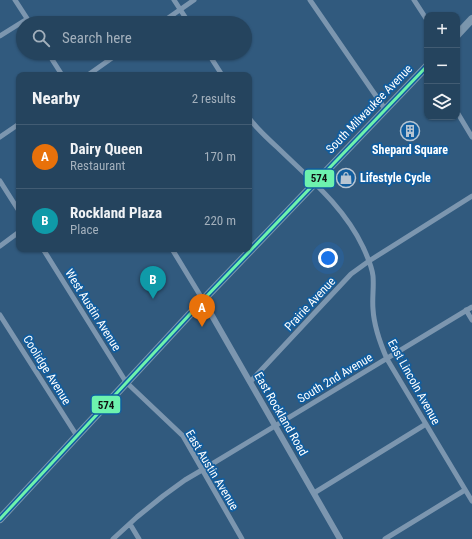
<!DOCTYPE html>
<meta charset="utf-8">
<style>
:root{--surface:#25445e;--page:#2d4b64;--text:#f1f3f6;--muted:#a3b0bc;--line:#425c73;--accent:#b7c5d2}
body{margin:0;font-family:"Roboto Condensed",sans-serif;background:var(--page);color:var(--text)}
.controls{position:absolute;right:12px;top:12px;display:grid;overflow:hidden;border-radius:8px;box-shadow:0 1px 3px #0004}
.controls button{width:36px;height:36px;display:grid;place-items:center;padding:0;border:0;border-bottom:1px solid var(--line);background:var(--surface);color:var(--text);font:20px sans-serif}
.you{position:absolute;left:328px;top:258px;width:14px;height:14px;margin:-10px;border:3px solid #fff;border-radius:50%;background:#1a73e8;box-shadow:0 0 0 6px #1a73e833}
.badge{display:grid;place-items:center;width:26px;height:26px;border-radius:50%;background:var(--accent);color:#fff;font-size:13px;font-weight:700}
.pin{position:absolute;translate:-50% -33px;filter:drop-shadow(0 1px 2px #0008)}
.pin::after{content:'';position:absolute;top:21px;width:14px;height:12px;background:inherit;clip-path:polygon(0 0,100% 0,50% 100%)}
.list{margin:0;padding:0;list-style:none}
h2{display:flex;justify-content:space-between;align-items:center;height:52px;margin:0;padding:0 16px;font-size:17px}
h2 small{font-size:13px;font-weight:400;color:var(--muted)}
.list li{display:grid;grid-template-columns:26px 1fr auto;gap:12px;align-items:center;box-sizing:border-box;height:64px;padding:0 16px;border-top:1px solid var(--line)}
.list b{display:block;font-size:15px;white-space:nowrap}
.list p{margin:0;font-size:13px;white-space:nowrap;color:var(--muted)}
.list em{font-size:13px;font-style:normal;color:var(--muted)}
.icon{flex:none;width:22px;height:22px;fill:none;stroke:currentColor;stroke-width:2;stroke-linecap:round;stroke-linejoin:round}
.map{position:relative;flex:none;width:472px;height:539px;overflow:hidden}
.search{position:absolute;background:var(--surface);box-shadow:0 1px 3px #0004;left:16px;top:16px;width:236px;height:44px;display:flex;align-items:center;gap:10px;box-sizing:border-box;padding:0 14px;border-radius:22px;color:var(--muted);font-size:15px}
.panel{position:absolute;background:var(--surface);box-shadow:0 1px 3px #0004;left:16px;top:72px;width:236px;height:180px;border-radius:8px}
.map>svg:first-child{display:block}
</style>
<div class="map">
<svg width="472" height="539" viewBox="0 0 472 539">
<rect width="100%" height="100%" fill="#315a7e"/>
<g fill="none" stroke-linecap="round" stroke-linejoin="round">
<path stroke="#7c96af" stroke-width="5" d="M15,0l15,23
M174,0l15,23
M310,0l75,109
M414,0l13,20
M161,23l33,-23
M0,36l27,-17
M48,53l14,22
M208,53l14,22
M88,75l31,-22
M457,112l15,25
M249,118c8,11 19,21 29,30 32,31 66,59 85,99 4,9 9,19 10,29 1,11 -1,22 0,33 1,18 7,34 14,50l85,142
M0,137l19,-13
M0,181l19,30
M0,246l19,-14
M43,249l83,133 57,54 59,103
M172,249l31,51
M466,310l6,10
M0,315l77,121
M250,382l101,-108 18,-13 103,-65
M314,493l112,-69
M130,524l9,15
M113,539l24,-22 26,-21 22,-16 17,-10 270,-163
M385,539l80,-49"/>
<path stroke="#7c96af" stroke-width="6" d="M203,300l137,239"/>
<path stroke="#7b96ad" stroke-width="8" d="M457,35l15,-16
M0,519l203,-219 224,-234"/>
<defs>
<path id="bus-1" d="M0,519l203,-219 224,-234"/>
</defs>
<use href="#bus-1" stroke="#115d9e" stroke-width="6"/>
<use href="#bus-1" stroke="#6df2ae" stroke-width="3"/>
</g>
<defs>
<symbol id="building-ring" viewBox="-11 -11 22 22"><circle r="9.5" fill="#115d9e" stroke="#b7c5d2" stroke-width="1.5"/><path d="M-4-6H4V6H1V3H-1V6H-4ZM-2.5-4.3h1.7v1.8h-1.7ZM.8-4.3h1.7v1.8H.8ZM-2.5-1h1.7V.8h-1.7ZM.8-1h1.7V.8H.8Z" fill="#b7c5d2"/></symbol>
<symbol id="shop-ring" viewBox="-11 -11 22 22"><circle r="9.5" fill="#115d9e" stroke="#b7c5d2" stroke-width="1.5"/><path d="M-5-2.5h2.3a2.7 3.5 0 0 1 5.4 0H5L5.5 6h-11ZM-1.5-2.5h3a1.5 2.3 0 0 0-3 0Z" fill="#b7c5d2"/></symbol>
</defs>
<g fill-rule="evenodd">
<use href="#building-ring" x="399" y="120" width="22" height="22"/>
<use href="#shop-ring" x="335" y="167" width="22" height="22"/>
</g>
<g text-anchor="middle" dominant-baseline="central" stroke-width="3.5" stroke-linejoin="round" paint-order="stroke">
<g font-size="12" fill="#fff" stroke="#115d9e">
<text transform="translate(369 109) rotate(-46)">South Milwaukee Avenue</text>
<text transform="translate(310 304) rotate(-47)">Prairie Avenue</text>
<text transform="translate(93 310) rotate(58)">West Austin Avenue</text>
<text transform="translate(47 370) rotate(58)">Coolidge Avenue</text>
<text transform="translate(335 378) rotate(-31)">South 2nd Avenue</text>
<text transform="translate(414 382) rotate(61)">East Lincoln Avenue</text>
<text transform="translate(281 414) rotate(60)">East Rockland Road</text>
<text transform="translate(212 470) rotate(59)">East Austin Avenue</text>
</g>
<g font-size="12" font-weight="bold" fill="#fff" stroke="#115d9e">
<text x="410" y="150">Shepard Square</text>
<text x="360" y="178" text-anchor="start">Lifestyle Cycle</text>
</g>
</g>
<g stroke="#115d9e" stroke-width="1.5">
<rect x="304" y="169" width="31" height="19" rx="4" fill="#6df2ae"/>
<rect x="91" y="395" width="30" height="19" rx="4" fill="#6df2ae"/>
</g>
<g font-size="11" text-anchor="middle" font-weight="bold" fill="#111">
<text x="319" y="182">574</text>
<text x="106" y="409">574</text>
</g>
</svg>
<div class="controls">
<button>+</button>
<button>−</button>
<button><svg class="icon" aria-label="layers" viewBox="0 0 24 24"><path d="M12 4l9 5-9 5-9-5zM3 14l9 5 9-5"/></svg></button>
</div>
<div class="you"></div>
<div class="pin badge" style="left:202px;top:327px;background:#e8710a">A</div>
<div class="pin badge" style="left:153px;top:299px;background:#0f9aa8">B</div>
<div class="search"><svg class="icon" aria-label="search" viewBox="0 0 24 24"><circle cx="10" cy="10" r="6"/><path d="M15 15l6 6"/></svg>Search here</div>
<section class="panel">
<h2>Nearby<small>2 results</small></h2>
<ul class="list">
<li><span class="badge" style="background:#e8710a">A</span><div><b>Dairy Queen</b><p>Restaurant</p></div><em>170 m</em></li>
<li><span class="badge" style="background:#0f9aa8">B</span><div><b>Rockland Plaza</b><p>Place</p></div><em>220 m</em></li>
</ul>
</section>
</div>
